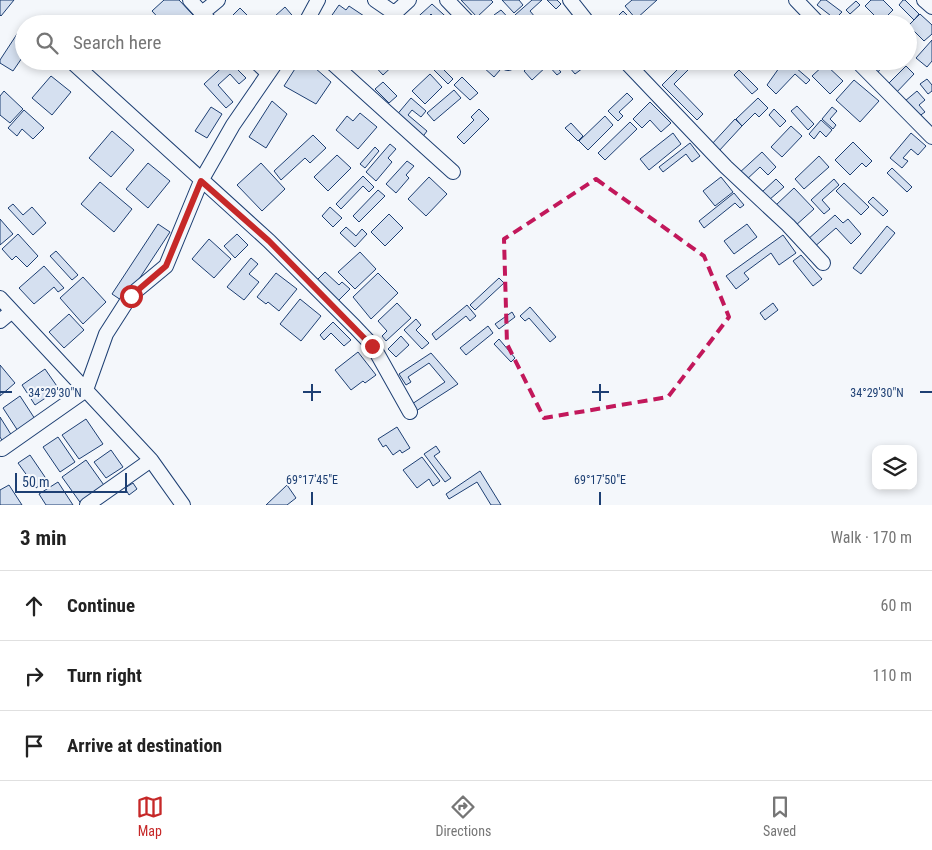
<!DOCTYPE html>
<meta charset="utf-8">
<style>
:root{--surface:#fff;--page:#f6f6f6;--text:#222;--muted:#767676;--line:#e0e0e0;--accent:#c62828}
body{margin:0;font-family:"Roboto Condensed",sans-serif;background:var(--page);color:var(--text)}
.controls{position:absolute;right:15px;bottom:15px;display:grid;overflow:hidden;border-radius:10px;box-shadow:0 2px 8px #0003}
.controls button{width:45px;height:45px;display:grid;place-items:center;padding:0;border:0;border-bottom:1px solid var(--line);background:var(--surface);color:var(--text);font:25px sans-serif}
.scale{position:absolute;left:15px;bottom:12px;width:112px;box-sizing:border-box;padding-left:5px;border:2px solid #1d3f73;border-top:0;font-size:14px;line-height:18px;white-space:nowrap;color:#1d3f73;-webkit-text-stroke:4px #f4f7fb;paint-order:stroke}
.stop{position:absolute;width:15px;height:15px;margin:-11px;border:4px solid #c62828;border-radius:50%;background:#fff}
.stop.end{background:#c62828;border-color:#fff;box-shadow:0 1px 5px #0008}
.list{margin:0;padding:0;list-style:none}
h2{display:flex;justify-content:space-between;align-items:center;height:65px;margin:0;padding:0 20px;font-size:21px}
h2 small{font-size:16px;font-weight:400;color:var(--muted)}
.list li{display:grid;grid-template-columns:32px 1fr auto;gap:15px;align-items:center;box-sizing:border-box;height:70px;padding:0 20px;border-top:1px solid var(--line)}
.list b{display:block;font-size:19px;white-space:nowrap}
.list em{font-size:16px;font-style:normal;color:var(--muted)}
.icon{flex:none;width:28px;height:28px;fill:none;stroke:currentColor;stroke-width:2;stroke-linecap:round;stroke-linejoin:round}
.map{position:relative;flex:none;width:932px;height:505px;overflow:hidden}
.search{position:absolute;background:var(--surface);box-shadow:0 2px 8px #0003;left:15px;right:15px;top:15px;height:55px;display:flex;align-items:center;gap:12px;box-sizing:border-box;padding:0 18px;border-radius:28px;color:var(--muted);font-size:19px}
.sheet{height:275px;background:var(--surface)}
nav{display:flex;justify-content:space-around;align-items:center;box-sizing:border-box;height:70px;border-top:1px solid var(--line);background:var(--surface);font-size:14px;color:var(--muted)}
nav a{display:grid;justify-items:center;gap:2px}
nav .on{color:var(--accent)}
.map>svg:first-child{display:block}
</style>
<div class="map">
<svg width="932" height="505" viewBox="0 0 932 505">
<rect width="100%" height="100%" fill="#f4f7fb"/>
<path fill="#d5e0f0" stroke="#1d3f73" d="M0,0h14l-13,16 -1,-1z
M164,0h15l15,16 -8,8h-22l-12,-13z
M461,0h30l2,2 -16,15z
M502,0h17l4,5 -9,8z
M532,0h10l-12,11 10,12 -17,1 -8,-9z
M547,0h10l4,4 -5,5z
M632,0h25l-21,19 -11,-13z
M821,0h5l16,12 -7,7 -18,-14z
M871,0h12l10,10 -12,12 -16,-16z
M903,0h2l14,14 -5,6 -15,-15z
M856,1l4,4 -10,9 -4,-4z
M432,4l22,20h-13l-10,-10 -10,10h-11z
M339,5l7,5 3,-4 21,14 -3,4h-29l-8,-6z
M285,7l12,14 -2,3h-12l-8,-8z
M240,8l7,7 -10,9 -6,-7z
M501,10l13,14h-12l-8,-9z
M623,11l5,5 -8,8h-10z
M920,14l12,11v9l-8,7 -10,-10 -6,6v-11z
M19,31l5,3v21l-11,16 -13,-8v-3z
M932,40v21l-5,6 -11,-9z
M229,61l17,17 -7,6 -9,-10 -12,11 15,17 -7,6 -22,-24z
M300,61h7l24,21 -15,22 -32,-18z
M370,61h28l-15,14z
M441,61h10l-7,9 9,9 -5,5 -14,-14z
M486,61h5l9,9 -6,7 -12,-11z
M535,61h16l10,11 -4,3 -9,-10 -16,15 -8,-9z
M564,61h13l6,7 -8,6z
M686,61h11l-23,23 29,30 -6,6 -35,-35z
M784,61h4l22,19 -4,4 -11,-10 -19,20 -9,-9z
M875,61h13l-13,14 -7,-7z
M825,64l18,17 -13,13 -18,-18z
M906,66l8,8 -20,21 -9,-8z
M739,70l19,19 -6,5 -18,-19z
M430,74l12,13 -17,17 -13,-13z
M51,76l20,16 -19,23 -20,-17z
M462,77l16,16 -8,7 -16,-15z
M927,79l5,6v6l-4,3 -8,-10z
M854,80l25,21 -19,21 -24,-22z
M383,82l14,14 -8,7 -14,-14z
M454,90l7,8 -27,23 -7,-8z
M4,91l19,18 -13,14 -10,-8v-19z
M917,91l8,9 -6,5 6,7 -7,5 -13,-16z
M627,93l6,6 -14,13 4,4 -5,5 -10,-10z
M411,98l15,13 -5,6 -9,-7 -4,5 19,16 -6,8 -26,-22z
M758,98l10,10 -9,9 -4,-4 -13,13 -6,-7z
M272,101l15,13 -21,34 -17,-11z
M650,102l21,21 -10,9 -11,-12 -8,8 -9,-9z
M797,106l17,18 -6,6 -17,-19z
M211,107l11,7 -15,24 -12,-7z
M832,107l5,4 -7,8 6,6 -3,4 -11,-10z
M479,109l10,10 -25,25 -7,-7 17,-17 -3,-3z
M774,109l12,12 -6,6 -11,-12z
M24,110l20,18 -11,11 -11,-10 -5,7 -9,-8z
M360,113l17,14 -19,22 -22,-19 11,-14 6,5z
M605,116l8,9 -25,25 -9,-9z
M735,119l7,7 -24,26 -7,-7z
M821,120l11,10 -6,7 -6,-6 -6,8 -5,-5z
M630,122l7,7 -32,31 -7,-7z
M571,123l12,13 -5,5 -13,-13z
M791,126l11,10 -20,21 -11,-10z
M112,131l22,19 -23,27 -22,-19z
M673,133l8,11 -32,26 -9,-11z
M911,133l15,13 -8,9 -7,-6 -8,9 5,3 -6,7 -12,-10z
M313,135l13,13 -16,15 -5,-5 -24,22 -7,-9z
M853,142l19,19 -6,6 -4,-4 -12,12 -15,-15z
M690,143l10,13 -8,6 -6,-8 -23,18 -4,-5z
M390,144l6,5 -8,9 4,4 -16,19 -10,-9z
M375,147l4,4 -14,17 -5,-4z
M762,152l14,15 -8,8 -8,-8 -15,14 -7,-7z
M337,155l14,13 -23,23 -14,-14z
M819,156l10,11 -25,22 -9,-10z
M407,161l7,5 -8,9 3,3 -13,15 -10,-9z
M148,163l22,18 -22,27 -22,-19z
M261,163l24,26 -23,22 -25,-26z
M892,168l20,19 -5,5 -20,-19z
M363,176l11,11 -5,5 -6,-6 -22,23 -5,-5z
M429,177l18,17 -21,22 -18,-17z
M721,177l12,15 -18,14 -12,-15z
M776,179l8,8 -15,13 -7,-8z
M834,179l5,6 -17,15 8,9 -6,5 -13,-14z
M100,182l32,27 -18,23 -33,-28z
M844,183l25,24 -8,8 -25,-24z
M794,188l20,21 -19,17 -19,-21z
M378,190l7,6 -26,26 -6,-6z
M734,193l10,12 -4,3 -5,-5 -31,25 -5,-7z
M873,197l15,14 -5,5 -15,-14z
M13,204l10,11 9,-8 14,16 -13,12 -25,-27z
M330,207l12,11 -9,9 -11,-11z
M389,214l14,14 -18,18 -14,-14z
M835,215l8,8 5,-4 13,15 -10,10 -15,-16 -23,20 -6,-8z
M0,219l13,15 -13,11z
M158,224l12,8 -46,70 -12,-8z
M747,224l10,13 -23,17 -10,-13z
M887,226l8,7 -34,41 -8,-6z
M346,227l10,9 6,-7 5,5 -12,13 -15,-14z
M18,234l20,22 -11,11 -11,-11 -4,4 -10,-11z
M237,234l11,11 -13,13 -11,-12z
M783,235l13,18 -17,12 -8,-12 -27,20 5,6 -13,10 -10,-13z
M209,239l22,20 -17,19 -22,-19z
M56,251l22,24 -6,5 -22,-24z
M360,252l16,17 -21,20 -17,-17z
M801,255l21,24 -9,7 -20,-25z
M251,258l7,6 -9,10 10,8 -15,18 -17,-13z
M44,266l20,22 -6,4 -4,-5 -20,17 -15,-16z
M325,272l14,13 3,-3 8,7 -12,12 -21,-21z
M276,273l21,16 -18,22 -11,-9 -2,2 -9,-7z
M378,273l20,20 -27,26 -18,-22z
M83,277l23,25 -23,22 -23,-26z
M499,278l5,5 -29,27 -5,-5z
M300,299l21,17 -20,25 -21,-17z
M397,303l14,15 -25,23 -4,-5 5,-5 -9,-10z
M773,303l5,7 -13,10 -5,-7z
M467,305l9,11 -6,5 -4,-5 -30,24 -4,-6z
M530,307l26,30 -6,5 -21,-24 -4,3 -5,-5z
M512,312l3,5 -16,12 -4,-5z
M69,314l15,16 -20,18 -15,-16z
M416,319l5,6 -5,5 13,13 -7,6 -18,-19z
M333,322l18,18 -7,6 -13,-13 -7,7 -4,-5z
M488,326l5,7 -27,22 -6,-7z
M401,336l8,9 -13,12 -8,-8z
M499,339l16,19 -4,4 -17,-18z
M358,352l18,23 -11,8 -2,-2 -12,9 -16,-20z
M431,353l27,31 -42,27 -4,-7 33,-22 -16,-19 -21,14 3,5 -5,3 -7,-11z
M0,365l15,18 -15,13z
M45,369l16,23 -6,4 -2,-3 -18,12 -13,-20z
M20,396l15,23 -17,12 -15,-23z
M0,417l12,19 -9,6 -3,-5z
M86,419l17,25 -24,15 -17,-24z
M397,427l13,21 -8,5 -2,-3 -7,5 -7,-10 -3,2 -5,-8z
M58,437l17,25 -15,10 -17,-25z
M436,446l4,6 -6,4 17,22 -6,4 -21,-28z
M111,450l12,17 -17,11 -12,-16z
M30,455l17,25 -11,8 -18,-25z
M422,457l18,24 -7,5 -4,-7 -12,9 -14,-18z
M86,460l20,28 -24,17 -20,-28z
M480,471l21,34h-10l-14,-23 -28,17 -3,-5z
M58,482l15,23h-27l-7,-11z
M133,483l4,6 -8,6 -4,-7z
M9,485l13,20h-22v-15z
M287,485l9,13 -9,7h-21z"/>
<g fill="none" stroke-linecap="round" stroke-linejoin="round">
<defs>
<path id="minor" d="M190,0l22,24
M375,0l16,11h6l12,-11
M447,0l23,24
M570,0l19,24
M796,0l23,24
M924,0l8,7
M201,14l17,-14
M305,24l13,-24
M71,61l198,180 86,86 18,19 37,66
M255,61l13,12
M330,61l123,111
M506,61l2,2
M625,61l101,106 62,58 35,38
M857,61l75,76
M0,298l151,162 32,45
M0,321l12,-10
M2,449l84,-59 20,-56 25,-39 35,-29 35,-85 32,-56 44,-64
M87,505l64,-45"/>
</defs>
<use href="#minor" stroke="#1d3f73" stroke-width="16"/>
<use href="#minor" stroke="#f4f7fb" stroke-width="14"/>
</g>
<g fill="none" stroke-linecap="round" stroke-linejoin="round">
<path stroke="#c62828" stroke-width="6" d="M131,296l35,-30 35,-85 68,60 103,105"/>
</g>
<path fill="none" stroke="#c2185b" stroke-width="4" stroke-dasharray="10 6" stroke-linejoin="round" d="M596,179l108,77 25,61 -61,80 -124,21 -37,-74 -3,-105z"/>
<path fill="none" stroke="#1d3f73" stroke-width="2" d="M312,384v17M600,384v17M0,392h12M303,392h18M592,392h17M920,392h12M312,492v13M600,492v13"/>
<g font-size="12" text-anchor="middle" fill="#1d3f73" stroke="#f4f7fb" stroke-width="4" stroke-linejoin="round" paint-order="stroke">
<text x="55" y="397">34°29'30"N</text>
<text x="877" y="397">34°29'30"N</text>
<text x="312" y="484">69°17'45"E</text>
<text x="600" y="484">69°17'50"E</text>
</g>
</svg>
<div class="controls">
<button><svg class="icon" aria-label="layers" viewBox="0 0 24 24"><path d="M12 4l9 5-9 5-9-5zM3 14l9 5 9-5"/></svg></button>
</div>
<div class="scale">50 m</div>
<div class="stop" style="left:131px;top:296px"></div>
<div class="stop end" style="left:372px;top:346px"></div>
<div class="search"><svg class="icon" aria-label="search" viewBox="0 0 24 24"><circle cx="10" cy="10" r="6"/><path d="M15 15l6 6"/></svg>Search here</div>
</div>
<section class="sheet">
<h2>3 min<small>Walk · 170 m</small></h2>
<ul class="list">
<li><svg class="icon" aria-label="ahead" viewBox="0 0 24 24"><path d="M12 20V5M6 11l6-6 6 6"/></svg><div><b>Continue</b></div><em>60 m</em></li>
<li><svg class="icon" aria-label="right" viewBox="0 0 24 24"><path d="M7 20v-9h11M14 6l5 5-5 5"/></svg><div><b>Turn right</b></div><em>110 m</em></li>
<li><svg class="icon" aria-label="arrive" viewBox="0 0 24 24"><path d="M6 21V4h12l-3 4 3 4H6"/></svg><div><b>Arrive at destination</b></div></li>
</ul>
</section>
<nav>
<a class="on"><svg class="icon" aria-label="map" viewBox="0 0 24 24"><path d="M3 6l6-2 6 2 6-2v14l-6 2-6-2-6 2zM9 4v14M15 6v14"/></svg>Map</a>
<a><svg class="icon" aria-label="directions" viewBox="0 0 24 24"><path d="M12 3l9 9-9 9-9-9zM9 14v-3h6M13 9l2 2-2 2"/></svg>Directions</a>
<a><svg class="icon" aria-label="saved" viewBox="0 0 24 24"><path d="M7 4h10v16l-5-4-5 4z"/></svg>Saved</a>
</nav>
